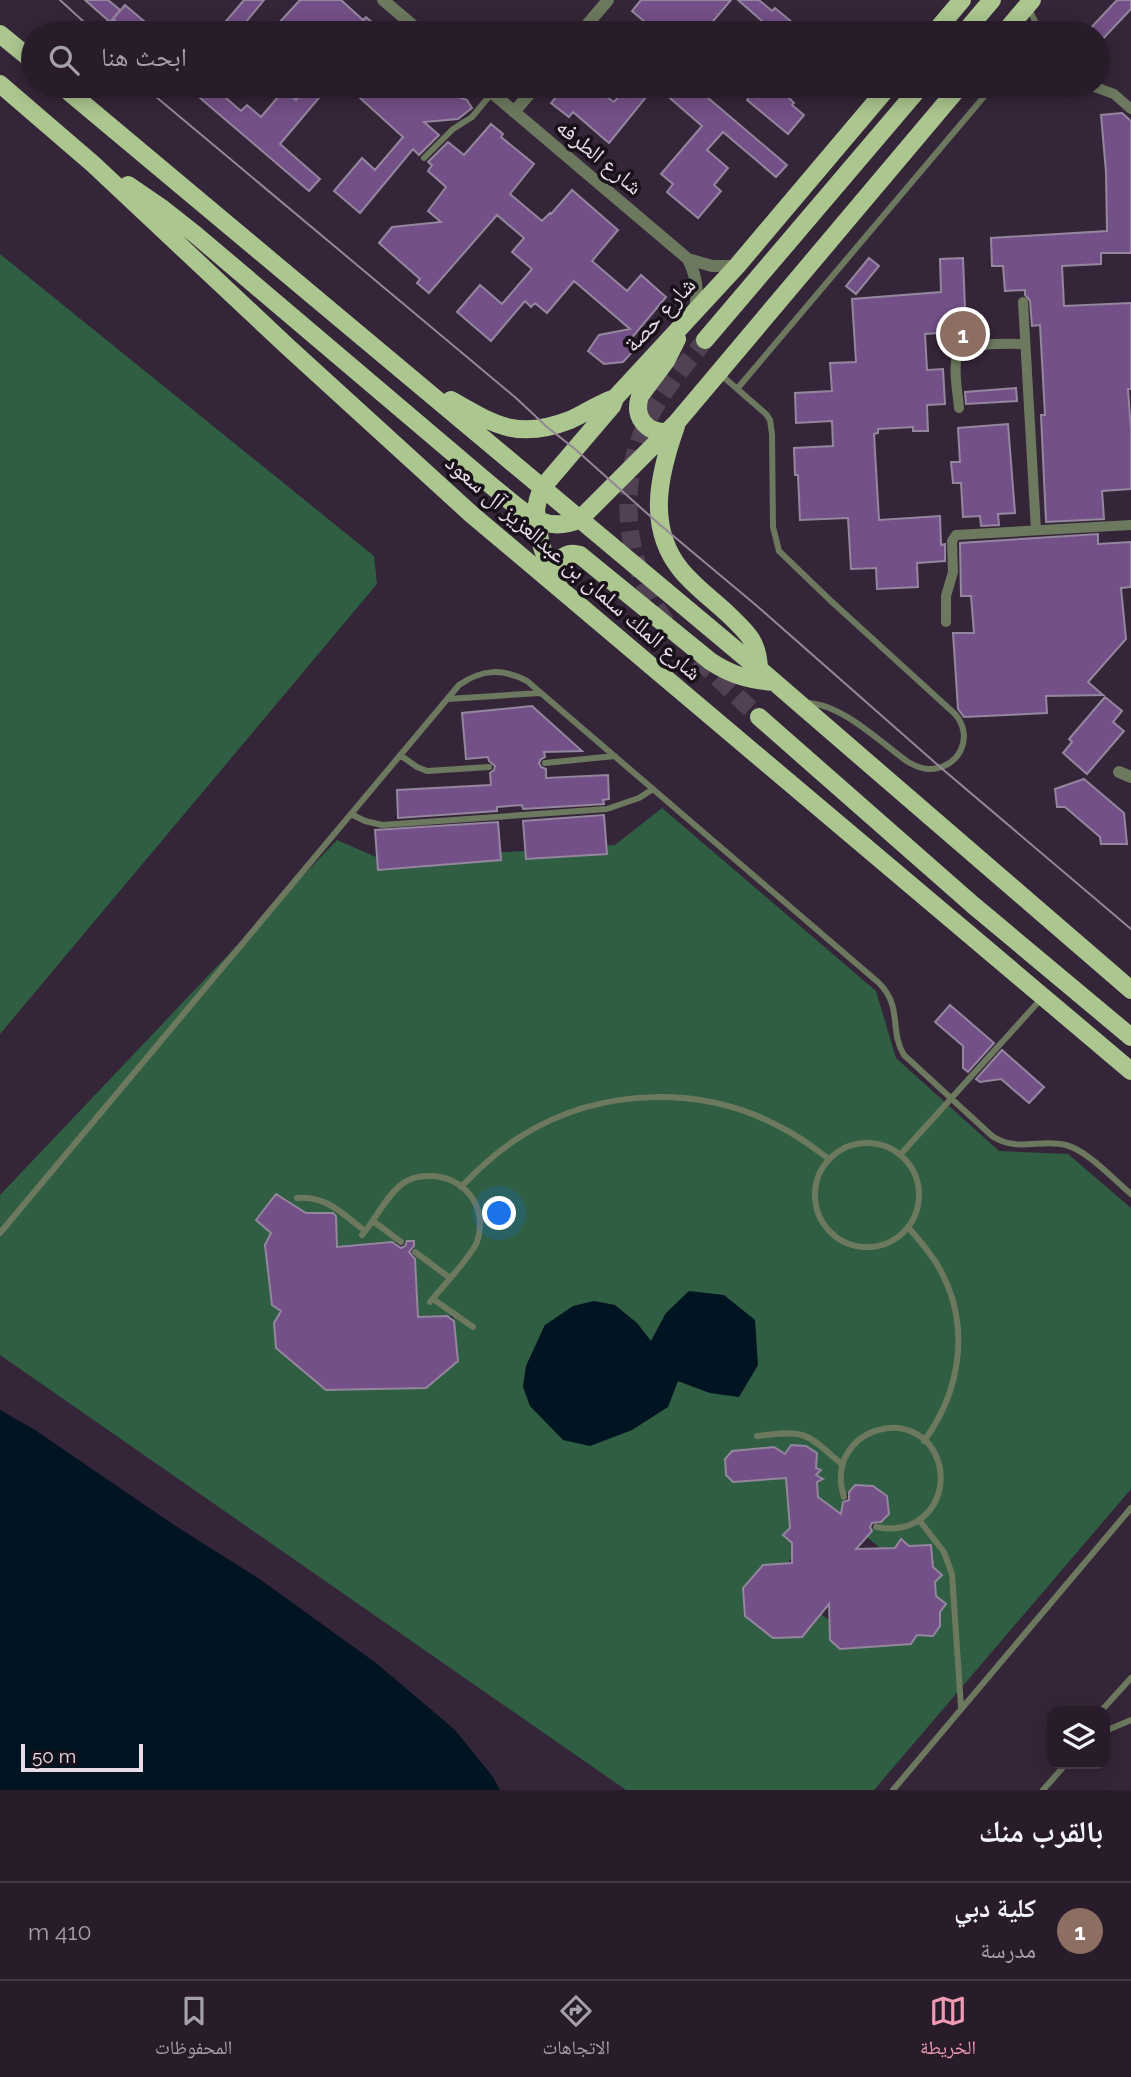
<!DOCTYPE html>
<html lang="ar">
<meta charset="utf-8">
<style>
:root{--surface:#281c2a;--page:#342936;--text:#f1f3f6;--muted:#a5a1a8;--line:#443a47;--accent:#f09ab4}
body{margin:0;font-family:Raleway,"Noto Naskh Arabic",sans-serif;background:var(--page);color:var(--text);direction:rtl}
.controls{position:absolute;right:21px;bottom:21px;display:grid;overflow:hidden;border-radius:14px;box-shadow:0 4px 18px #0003}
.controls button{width:63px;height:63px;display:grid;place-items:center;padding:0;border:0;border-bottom:2px solid var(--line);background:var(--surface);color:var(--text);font:35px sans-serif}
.scale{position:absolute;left:21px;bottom:18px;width:122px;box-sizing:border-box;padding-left:7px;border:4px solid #e8dde9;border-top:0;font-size:19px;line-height:24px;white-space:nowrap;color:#e8dde9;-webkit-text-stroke:5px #19111a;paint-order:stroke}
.you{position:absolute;left:500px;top:1214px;width:24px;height:24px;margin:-18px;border:5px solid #fff;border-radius:50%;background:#1a73e8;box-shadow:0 0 0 10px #1a73e833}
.badge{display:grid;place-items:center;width:46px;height:46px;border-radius:50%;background:var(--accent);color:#fff;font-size:23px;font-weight:700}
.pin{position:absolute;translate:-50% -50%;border:4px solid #fff;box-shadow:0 2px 7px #0006}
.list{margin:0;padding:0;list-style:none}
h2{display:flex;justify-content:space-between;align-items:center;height:91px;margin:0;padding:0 28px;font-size:30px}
h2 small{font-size:23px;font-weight:400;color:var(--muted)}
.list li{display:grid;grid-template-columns:46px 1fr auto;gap:21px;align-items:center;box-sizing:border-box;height:98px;padding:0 28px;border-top:2px solid var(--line)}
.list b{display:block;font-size:26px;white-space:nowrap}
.list p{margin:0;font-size:23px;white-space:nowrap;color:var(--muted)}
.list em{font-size:23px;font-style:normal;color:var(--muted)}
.icon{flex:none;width:38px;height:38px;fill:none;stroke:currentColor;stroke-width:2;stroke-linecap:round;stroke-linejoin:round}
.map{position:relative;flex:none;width:1131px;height:1790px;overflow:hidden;direction:ltr}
.search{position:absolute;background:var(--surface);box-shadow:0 4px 18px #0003;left:21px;right:21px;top:21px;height:77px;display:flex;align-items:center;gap:18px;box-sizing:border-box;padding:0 24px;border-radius:38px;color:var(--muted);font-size:26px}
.sheet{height:189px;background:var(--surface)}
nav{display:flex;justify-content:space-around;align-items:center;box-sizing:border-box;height:98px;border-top:2px solid var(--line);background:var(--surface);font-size:19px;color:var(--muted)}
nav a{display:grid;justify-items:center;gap:4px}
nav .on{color:var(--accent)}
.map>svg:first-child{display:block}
</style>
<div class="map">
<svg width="1131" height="1790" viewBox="0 0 1131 1790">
<rect width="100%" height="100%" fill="#352538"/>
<path fill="#2f5e43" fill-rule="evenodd" d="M0,254l374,302 3,28 -377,450z
M662,808l214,183 20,67 103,93 69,3 63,54v281l-257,301h-248l-626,-435v-160l337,-355 46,20 232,-15zM276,1194l30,19 30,1 1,33 77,-6 4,76 35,-1 5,45 -182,-13 -2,-25 7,-12 -10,-78 -15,-13zM666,1313l44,80 -32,-12 -155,6 3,-21 19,-41 92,-2 14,19zM791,1445l15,1 10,7v15l4,2 -4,5 6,3 -5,4 1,15 23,17 3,-17 11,-12 18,1 14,10 2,18 -13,13 -15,5 19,16h15l6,-8 8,6 22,-1 1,22 10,8 -7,7 1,14 10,8 -6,8v14l-7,9h-16l-6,9 -71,5 -10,-9 -1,-20 -8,-6 -19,23 -29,1 -28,-22 -2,-28 20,-23 24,-1 5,-7v-14l-9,-8 7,-7 -4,-56 -8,7 -45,3 -7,-7 -1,-15 7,-9 42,-4 11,7z"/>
<path fill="#011421" d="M689,1291l35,4 31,25 3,45 -19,32 -29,-4 -32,-12 -10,26 -36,23 -42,16 -27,-6 -33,-34 -7,-19 3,-21 19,-41 28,-19 21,-5 21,4 22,18 14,18 15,-28z
M0,1410l35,20 139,95 84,53 118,85 79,67 38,47 7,13h-500z"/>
<path fill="#735087" stroke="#95869f" stroke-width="2" d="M85,0h23l12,10 -10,12z
M244,0h20l-27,33h-21z
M300,0h41l22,20 3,-3 19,16h-99l-9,-8z
M641,0h90l-28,33h-45l-26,-22z
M738,0h21l13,11 3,-3 30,25h-40l5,-5z
M1117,0h14v9l-33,35v-11h-12z
M125,5l33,28h-28l-17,-14z
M186,86h26l29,25 6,-6 14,12 23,-27 12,10 12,-14h21l-49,58 40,35 -11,12z
M370,86h75l14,11 8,3 5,8 -14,11 -34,3 15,13 -20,20 -6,-6 -53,64 -26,-22 28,-33 13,12 28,-33 -43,-39z
M565,86h26l23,16 14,-16h27l-46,57 -36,-31 -4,5 -18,-14z
M656,86h38l93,79 -11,12 -53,-45 -16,18 21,18 -14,17 7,6 -23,27 -31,-26 6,-8 -12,-10 41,-48z
M758,86h39l-9,11 6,6 -2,2 12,10 -16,19 -41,-34z
M1122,113l9,8v132h-30v11l-39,2 2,40 67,-3v86h-3l3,41v59l-29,2 2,28 -58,3 -5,-107h4l-5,-90 -8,1 -2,-25 -5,-6v-5l-20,1 -2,-25h-11l-1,-28 116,-7 -1,-59 -5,-57z
M491,124l12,10 -2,3 33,27 -24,30 32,27 8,-8 1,1 21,-24 46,40 -26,31 35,30 14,-16 25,22 -37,44 8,6 -14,15 -19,2 -16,-13 11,-16 31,-6 -56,-48 -27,32 -12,-10 -4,4 -6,-6 -34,40 -34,-29 23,-27 22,19 30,-35 -20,-17 12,-14 -27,-23 -68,78 -12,-10 3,-4 -41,-36 13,-16 49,-5 -13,-11 18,-24 -18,-16 4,-6 -4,-3 20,-20 16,13z
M869,258l10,8 -23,28 -10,-8z
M963,258l2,50h2l2,23 -44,3 2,36 16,-1 2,35 -18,1 1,26h-15v-4l-35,2v4l-4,1 5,86 61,-4 1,29 4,-1v17l-28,2 1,24 -41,2 -1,-21 -25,1 -3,-51 -48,2 -2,-45h-3l-1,-27 39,-2 -1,-25 -36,2 -1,-30 37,-2 -2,-28 26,-1 -4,-63 89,-7 -1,-33z
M1016,388l1,13 -51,3 -1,-12z
M1008,424l7,89 -17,1 1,11 -18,1 -1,-10 -17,1 -2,-34h-8l-2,-21h9l-2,-34z
M1098,534v10l33,-2v45l-10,1 5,51 -38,43 15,13 -57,1 1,17 -83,4 -6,-8 -5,-76h21l-3,-37h-10l-1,-53z
M1105,697l17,14 -9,11 11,9 -37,43 -24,-21 9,-11 -3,-3z
M532,706l50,45 -38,1 1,5 -4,2 -2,4 2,4 5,2v9l62,-3 1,24 -6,1 1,4 -81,5 -1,-4 -25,2v4l-99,7 -1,-28 94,-5 -1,-12 4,-3 1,-4 -6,-5 -1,-4 -22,2 -4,-46z
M1084,779l40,34 3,31h-26l-1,-7 -35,-30h-8l-2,-18z
M604,815l3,39 -81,5 -3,-38z
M498,822l3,38 -123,10 -3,-40z
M950,1005l44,38 -26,29 -5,-4v-22l-28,-24z
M1002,1050l42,37 -15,16 -28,-24 -21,3 -4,-3z
M276,1194l30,19h27l3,3 1,31 55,-5 9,6 4,-2 2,-5h7v5l-5,6 6,7 3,58 29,-1 7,5 4,40 -32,27 -100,2 -50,-42 -2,-25 7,-12 -9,-6 -7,-60 6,-12 -15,-13z
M791,1445l15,1 11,7 -1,15 5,2 -5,5 7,4 -6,3 1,15 23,17 2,-12 6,-2v-8l6,-7 18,1 14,10 2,18 -8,8 -9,1 -2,4 2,4 -16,18 39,-1 6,-9 8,7 22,-1 2,22 9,8 -7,7 1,14 10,8 -6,8v14l-7,10 -16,-1 -6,9 -71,5 -10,-9 -1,-36 -27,33 -29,1 -28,-22 -2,-28 20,-23 29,-2v-20l-9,-8 7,-7 -4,-50 -53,4 -7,-7 -1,-16 7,-8 42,-4 11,7z"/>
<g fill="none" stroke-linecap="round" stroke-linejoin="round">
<path stroke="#504153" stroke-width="18" stroke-dasharray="18 9" stroke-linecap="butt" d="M666,622c-44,-60 -50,-143 -15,-208 14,-27 35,-50 54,-74
M698,659l61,58"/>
<path stroke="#6c795e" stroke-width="6" d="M1029,9l8,16 -1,8
M424,158l29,-29 19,-12 20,-24
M720,374l46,40 4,6 2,14 1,93 6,24 52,50 124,113c20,23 4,55 -26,55 -8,0 -14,-3 -21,-7 -28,-20 -66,-58 -101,-59
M737,389l256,-303
M448,699l92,-6
M400,755l17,12 10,4 62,-4
M545,763l70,-7
M351,814l14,7 17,4 225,-16 32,-11 14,-9
M815 1195a52 52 0 1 1 104 0a52 52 0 1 1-104 0Z
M900,1155l141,-156
M461,1187c19,-20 39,-38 62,-52 78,-48 181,-51 261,-6 16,8 30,19 45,30
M297,1198c29,-3 47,17 68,33
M373,1221l28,21
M908,1227c11,13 22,25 30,39 33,57 24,123 -14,175
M0,1233l459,-548c23,-16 44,-17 68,-4l352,302c24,24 10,48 25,72l88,81c26,17 48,2 74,9 22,6 47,34 65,49
M362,1235c14,-16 24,-39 40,-51 8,-6 17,-8 26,-8 36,-1 61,31 49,66 -6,15 -36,46 -47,60
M415,1252l35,26
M433,1299l40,28
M757,1436c14,-1 31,-5 45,-1 14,4 28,20 40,29
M844,1497c-22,-68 76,-98 95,-33 4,16 1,33 -9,46 -14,17 -33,21 -54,17
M919,1520l25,32 8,22 9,133
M1101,1711l30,-33
M1105,1731l26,-11
M893,1790l238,-282
M1043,1790l23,-26"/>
<path stroke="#6c795e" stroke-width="10" d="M1095,87l19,7 17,15
M1023,302l13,228
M959,408c-1,-13 -6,-39 -2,-51 6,-16 53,-13 68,-13
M946,622v-26l7,-24 -1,-31 4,-6 175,-10"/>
<path stroke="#6c795e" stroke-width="12" d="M383,0l39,33
M580,33l28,-33
M484,86l204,173 24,7h25
M514,112l22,-26
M688,259c9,18 11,34 6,54
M1119,772l12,5"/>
<path stroke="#abc68f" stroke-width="18" d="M934,33l28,-33
M964,33l28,-33
M1004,33l28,-33
M0,34l33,27
M0,84l93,80 195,183 182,166 661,558
M62,86l703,588 366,316
M128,185l35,24 33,26 297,252c28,22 48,48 86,33l98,-98 283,-336
M705,340l216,-254
M451,400c45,26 68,40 119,20 16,-7 29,-17 45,-22
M676,426c-17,48 -30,101 5,144 14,17 32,30 48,45 19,18 29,27 30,54
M668,432c-22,1 -35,-15 -28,-36l26,-35 11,-22
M555,577c2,-15 8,-27 25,-22l130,106c21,14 39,19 64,21
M558,581l-12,-22 -6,-18 -4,-31 2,-11 4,-11 70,-82 3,-8 122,-132 152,-180
M759,717l214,188 158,132"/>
<path stroke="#948796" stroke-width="2" d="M60,0l36,33
M143,86l373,312 31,29 28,22 84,75 98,82 183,161 191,162"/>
</g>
<g text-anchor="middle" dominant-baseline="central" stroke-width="7" stroke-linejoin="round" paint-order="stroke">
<g font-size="23" fill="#e8dde9" stroke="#19111a">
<text transform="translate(600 156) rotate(40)">شارع الطرفه</text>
<text transform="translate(659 314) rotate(-47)">شارع حصة</text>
<text transform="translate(574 567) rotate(41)">شارع الملك سلمان بن عبدالعزيز آل سعود</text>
</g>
</g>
</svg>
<div class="controls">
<button><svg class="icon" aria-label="layers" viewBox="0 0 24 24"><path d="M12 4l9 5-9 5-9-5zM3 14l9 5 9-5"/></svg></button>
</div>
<div class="scale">50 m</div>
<div class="you"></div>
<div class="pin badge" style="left:963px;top:334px;background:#8d6e63">1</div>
<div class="search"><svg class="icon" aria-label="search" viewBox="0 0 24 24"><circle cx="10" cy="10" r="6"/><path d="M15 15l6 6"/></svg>ابحث هنا</div>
</div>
<section class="sheet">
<h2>بالقرب منك<small></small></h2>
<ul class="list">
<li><span class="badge" style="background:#8d6e63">1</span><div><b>كلية دبي</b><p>مدرسة</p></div><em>410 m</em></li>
</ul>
</section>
<nav>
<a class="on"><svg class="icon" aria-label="map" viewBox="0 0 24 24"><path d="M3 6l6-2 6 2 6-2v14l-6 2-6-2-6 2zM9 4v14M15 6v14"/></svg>الخريطة</a>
<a><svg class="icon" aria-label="directions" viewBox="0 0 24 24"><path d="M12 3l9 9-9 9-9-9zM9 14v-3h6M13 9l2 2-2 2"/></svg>الاتجاهات</a>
<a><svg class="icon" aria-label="saved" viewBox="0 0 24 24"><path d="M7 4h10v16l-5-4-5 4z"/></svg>المحفوظات</a>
</nav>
